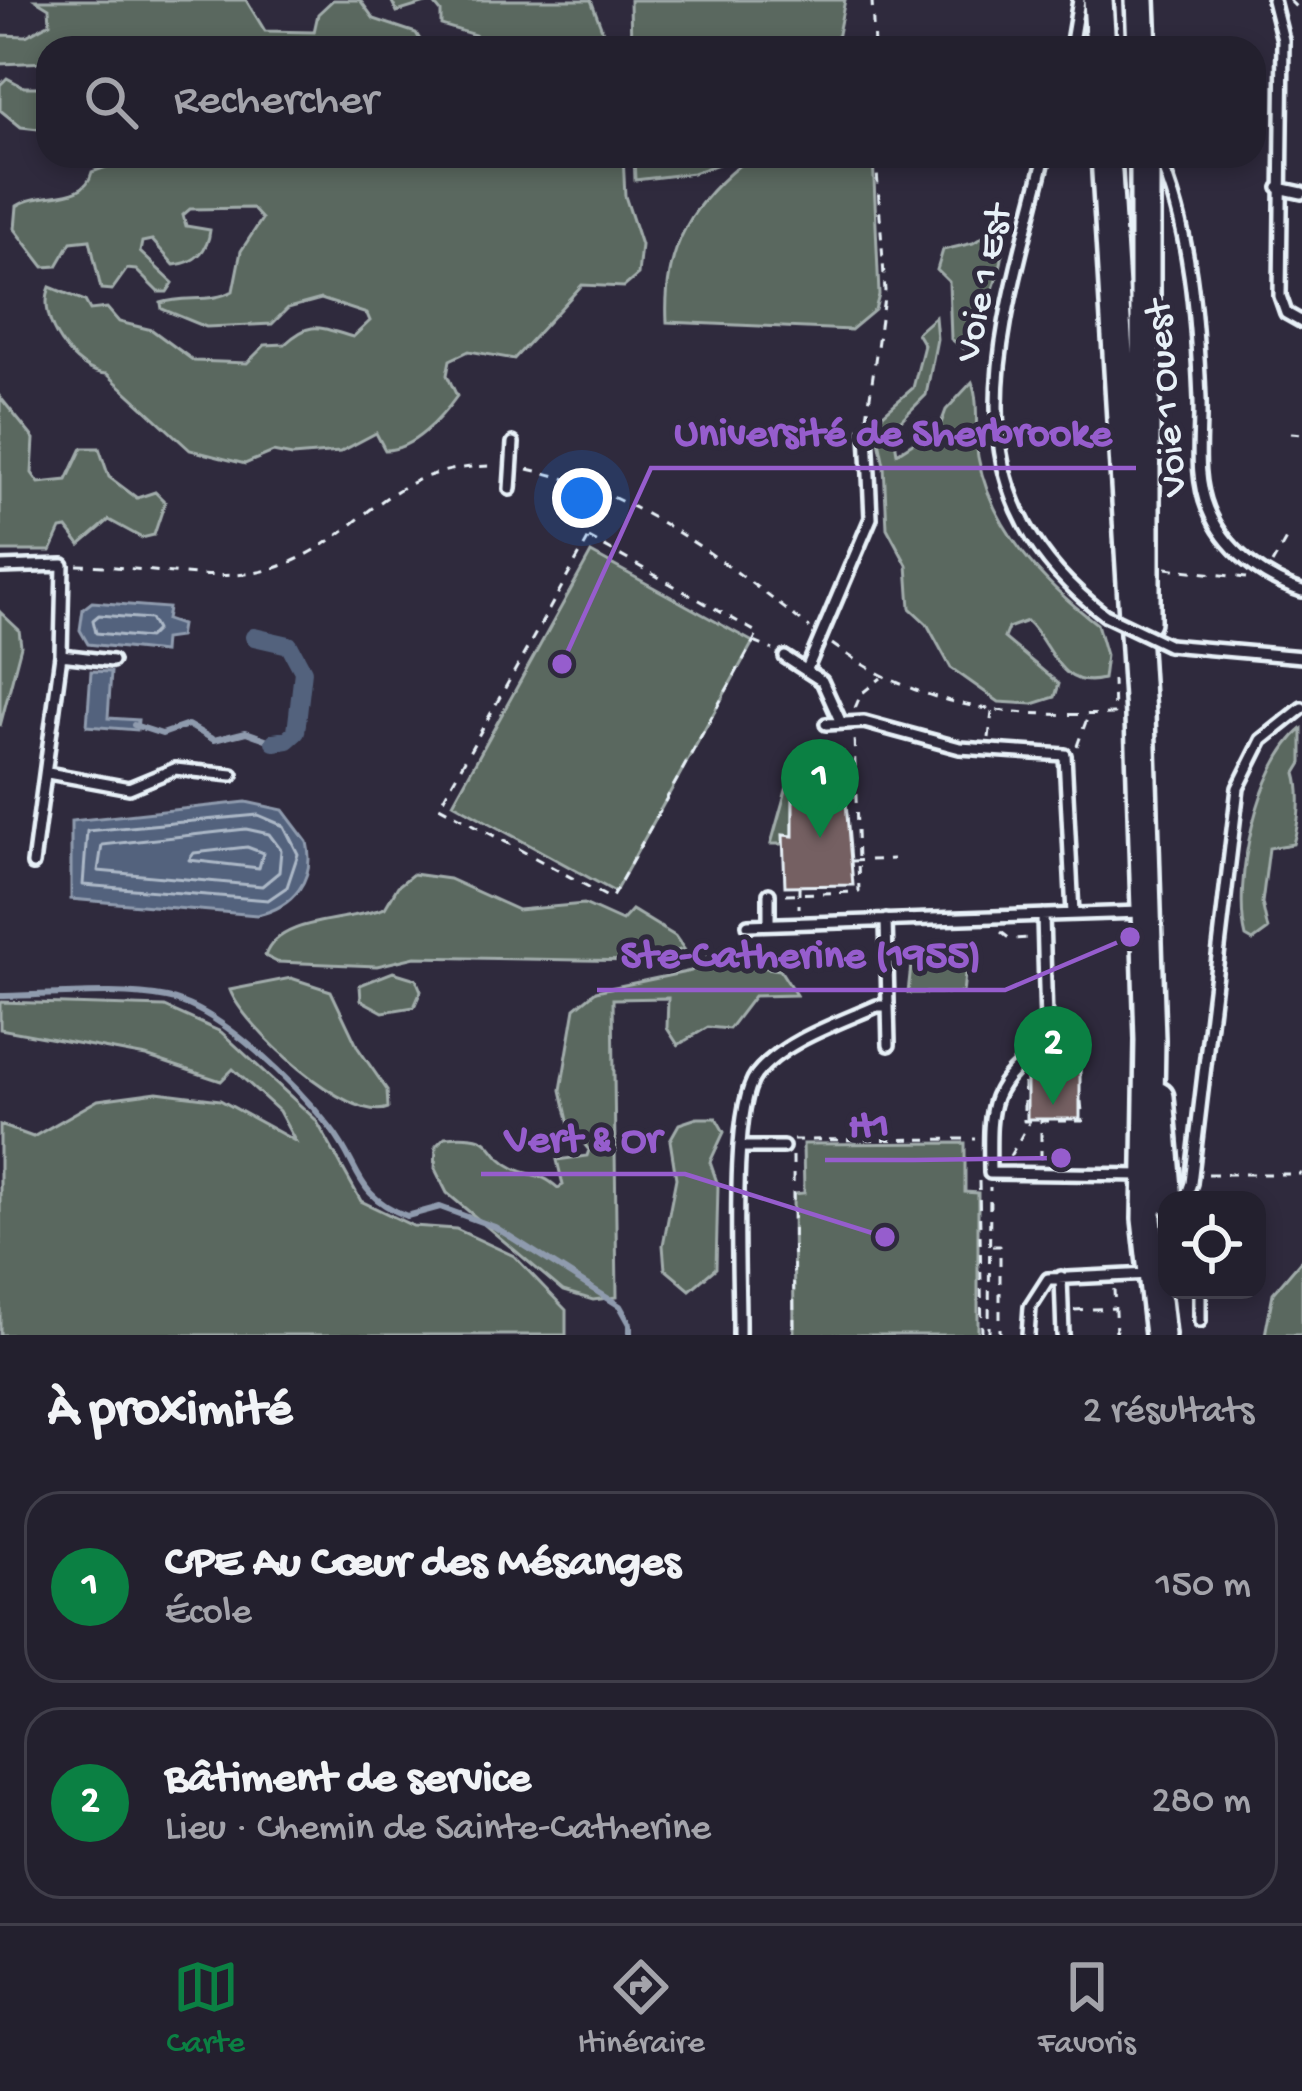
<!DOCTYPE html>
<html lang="fr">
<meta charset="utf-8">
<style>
:root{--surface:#23202e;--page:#2f2d3a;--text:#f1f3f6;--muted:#a3a3aa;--line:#403e4a;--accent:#0b8043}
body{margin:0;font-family:"Gochi Hand",sans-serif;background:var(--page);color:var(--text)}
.controls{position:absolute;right:36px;bottom:36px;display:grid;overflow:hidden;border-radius:24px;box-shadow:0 6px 18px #0003}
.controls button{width:108px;height:108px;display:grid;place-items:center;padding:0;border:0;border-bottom:3px solid var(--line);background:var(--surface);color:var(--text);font:60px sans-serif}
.you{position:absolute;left:582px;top:498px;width:42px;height:42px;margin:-30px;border:9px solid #fff;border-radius:50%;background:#1a73e8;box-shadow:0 0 0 18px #1a73e833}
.badge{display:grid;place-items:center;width:78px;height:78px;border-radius:50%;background:var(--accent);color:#fff;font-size:39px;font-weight:700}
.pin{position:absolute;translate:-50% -99px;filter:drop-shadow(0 3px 6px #0008)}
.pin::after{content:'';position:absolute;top:63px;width:42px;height:36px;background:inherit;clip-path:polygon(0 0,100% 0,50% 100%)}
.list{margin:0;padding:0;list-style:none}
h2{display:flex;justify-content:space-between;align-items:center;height:156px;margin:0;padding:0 48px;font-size:51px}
h2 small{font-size:39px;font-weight:400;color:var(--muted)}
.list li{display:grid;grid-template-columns:78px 1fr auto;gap:36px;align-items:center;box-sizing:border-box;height:192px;margin:0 24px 24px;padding:0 24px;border:3px solid var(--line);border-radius:36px}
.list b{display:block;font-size:45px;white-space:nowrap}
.list p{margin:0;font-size:39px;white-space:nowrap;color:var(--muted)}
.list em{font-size:39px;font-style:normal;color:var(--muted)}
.icon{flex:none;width:66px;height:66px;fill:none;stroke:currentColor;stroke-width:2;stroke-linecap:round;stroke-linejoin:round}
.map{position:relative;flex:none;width:1302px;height:1335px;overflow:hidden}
.search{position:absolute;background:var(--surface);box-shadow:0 6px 18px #0003;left:36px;right:36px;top:36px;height:132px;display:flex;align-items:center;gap:30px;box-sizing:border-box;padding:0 42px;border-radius:36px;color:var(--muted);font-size:45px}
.sheet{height:588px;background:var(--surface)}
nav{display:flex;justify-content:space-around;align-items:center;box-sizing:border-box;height:168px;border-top:3px solid var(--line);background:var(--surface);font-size:33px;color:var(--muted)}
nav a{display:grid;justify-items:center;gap:6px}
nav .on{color:var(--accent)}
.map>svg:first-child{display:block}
</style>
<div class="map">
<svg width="1302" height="1335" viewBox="0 0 1302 1335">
<rect width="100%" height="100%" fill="#2f2a3d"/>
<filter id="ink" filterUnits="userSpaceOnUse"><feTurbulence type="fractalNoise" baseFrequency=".00833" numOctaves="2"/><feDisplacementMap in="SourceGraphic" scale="24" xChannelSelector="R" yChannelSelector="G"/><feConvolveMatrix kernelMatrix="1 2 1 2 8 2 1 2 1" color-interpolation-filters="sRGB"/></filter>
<g filter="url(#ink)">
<path fill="#5a685e" stroke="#a1acab" stroke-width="3" d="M36,0h210l19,31 49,1 4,-18 15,-14h27l14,19 42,14 9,15h-377v14l-48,2v-29l26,1 24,-13 -1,-15z
M391,0h200l18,48 -125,-3 -9,-10 -34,-10v-13l-9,-11 -35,11z
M630,0h215l-10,48h-204z
M7,78l17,9h24v43l-27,-3 -21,-17v-25z
M137,156h486l2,40 16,49 -3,30 -14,12 -42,-2 -68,74 -45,-8 -19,9 -3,15 10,21c-15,21 -44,54 -72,54l-9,-17 -36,19 -48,4 -19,-4 -28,12 -55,-14 -83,-76c-33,-2 -71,-54 -57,-87l35,14 5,9 17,-2 12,14 33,8 42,31 53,2 18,-18 20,-1c27,-25 35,-16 68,-7l17,-16 -3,-7 -46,-15 -33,9 -16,16 -66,3 -44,-18 -1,-6c23,-8 51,0 72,-12l8,-40 21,-32 -10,-11 -62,1 -7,6 3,11 24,4c-2,21 -15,33 -36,35l-22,-25 -10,2 -2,10 33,31 -6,9h-9l-22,-22 -9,-1 -15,21 -11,-1 -11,-49 -19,2 -14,24 -13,1 -29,-38 2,-23c25,-17 67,-1 75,-34z
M634,156h107l-48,17 -58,7z
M751,156h122l6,139 -4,15 -24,20 -184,-8c-4,-75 26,-122 84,-166z
M996,229l8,5c3,37 -24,72 -24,110l-10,9 -19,-14 -2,-57 -12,-12 6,-20 30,-7z
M935,317l2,22 -11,56 -33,33 4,25 22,-14 17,-2 10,-27 26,-28c8,22 2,51 6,75 13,71 64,125 119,167l9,31 -3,24c-45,12 -51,-35 -76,-58l-19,7 -4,10 55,46 -4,13 -22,7 -34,-2 -48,-34 -24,-44 -17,-16 -3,-43 -20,-37 -3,-63 -9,-44 38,-33 11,-43 -7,-12z
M0,397l34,42 -2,34 7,10 28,-3 15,-32h17l10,29 28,21 18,-6 10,10 -11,33 -12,3 -33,-18 -29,25 -13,-17 -6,1 -10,22h-51z
M591,553l162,89 -138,250 -162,-89z
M0,612l19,18 2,16 -21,80z
M1302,729v34l-6,10c6,21 3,50 -3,71l-24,4 -7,55 6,27 -15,11 -7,-4c-14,-54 12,-173 56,-208z
M797,751l46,1 1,27h-24v20l-27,2v35l-9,8h-13z
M413,874l36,5 69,31 66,-6 38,17 10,-11 43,26 9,13 -46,12 -223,-4 -38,9 -100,-4 -12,-6c13,-39 83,-34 120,-48l13,-22z
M715,950l33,15 32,5 16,25 -42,1 -25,33 -21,-2 -30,18 -11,-17 1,-30 -55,1 4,298 -24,3 -30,-9 -116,-98 -12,-24 1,-23 9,-9c57,-5 37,15 69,31 19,10 25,3 44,20l5,-3 -6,-25 30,-4 2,-6 -20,-25 -8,-35 14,-82 21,-17 95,-20z
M923,957l43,8 -3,28h-55l3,-28z
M393,972l23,7 5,12 -7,16 -31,5 -22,-12 -1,-15z
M291,978l40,13 27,57 29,42 1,18c-40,16 -145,-82 -158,-118z
M0,1002l165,5 56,25 95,88 45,81 52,25 43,3 58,27 52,54v25h-566v-210l33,12 65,-37 59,-8 63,8 75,41 -16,-30 -46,-42 -12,12 -75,-25 -146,-27z
M697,1118h19l8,14 -14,30 8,23 -2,83 -26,22 -25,-21 -2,-24 13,-67 -6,-38 9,-16z
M965,1143v49l13,1v142h-184l-1,-141 11,-1 -1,-49z
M1302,1259v76h-37l8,-42z"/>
<path fill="#53627d" stroke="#8f9bae" stroke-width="3" d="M92,602l76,6 -2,12 15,5 -2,12 -15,2 -1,13 -75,-8 -8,-14 3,-21z
M91,671l20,1 -3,46 30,2 -1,10 -50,-4z
M246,802l37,8 24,32c9,38 -14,65 -50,73l-186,-16v-78z"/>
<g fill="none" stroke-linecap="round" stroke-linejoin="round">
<path stroke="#acb8c7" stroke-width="3" d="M99,615l51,4 6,11 -8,8 -52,-5 -3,-13z
M258,815l26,11 14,28 -11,33 -19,13 -185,-15 4,-54z
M246,829l23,5 12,16 -2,22 -17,14 -164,-15 4,-26z
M247,847l16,6 -4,15 -70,-8 5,-7z"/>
<path stroke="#8f9bae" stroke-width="6" d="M134,725l28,9 26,-9 26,15 32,-8 28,10
M0,996c50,0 119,-8 167,2 55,11 130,88 164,131 30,38 23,67 76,87l33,-9 55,20 125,79 10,18v11"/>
<path stroke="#53627d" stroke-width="18" d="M254,637l35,8 14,26 -7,61 -9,8 -13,2"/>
</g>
<path fill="#756162" stroke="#e8f1f8" stroke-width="3" d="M819,779h25l9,106 -68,1 -2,-51 10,1v-36h27z
M1033,1066h47v53h-53v-47z"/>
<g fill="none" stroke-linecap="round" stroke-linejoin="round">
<defs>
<path id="lane" d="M1273,0l10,40 -3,256 6,17 16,9
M1071,48l8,-48
M1045,156c-41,170 -107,332 60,459
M1158,156c33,73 39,165 42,244 1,37 -6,74 8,109 16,40 54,69 94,82
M1279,188l23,5
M510,489l3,-46
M0,567l63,-2 -2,90 51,6
M1168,645l134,12
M785,657l37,24 19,42
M807,669l64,-151 -4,-87
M826,724l38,-2 96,26 105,7 8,159
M48,773l81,15 46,-19 57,6
M33,864l28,-209
M769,894v30
M1043,915l4,145
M886,920l3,125
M748,925l393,-13
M1047,1044c-60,42 -58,60 -57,129l155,2
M741,1147h42
M1185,1200l6,-17 47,-395 24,-48 40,-32
M1164,1251l3,-7
M1061,1277l2,58
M1200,1290v31
M739,1335c1,-51 -10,-225 17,-260 27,-34 83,-52 121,-69h11
M1028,1335l2,-28 18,-28 102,-5"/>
<path id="secondary" d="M1098,0l3,48
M1140,0l2,48
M1106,156l34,559 10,325 -3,179 13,116
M1145,621v-465
M1159,1097l9,103"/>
</defs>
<use href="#lane" stroke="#e8f1f8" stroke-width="18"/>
<use href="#secondary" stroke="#e8f1f8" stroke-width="36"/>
<path stroke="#e8f1f8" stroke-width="3" stroke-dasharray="9 9" stroke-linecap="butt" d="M872,0l2,48
M1289,0l13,13
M867,417l18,-126 -9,-135
M1291,433l11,1
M528,469c109,23 197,93 282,159
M589,538l169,95 -147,266 -172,-93z
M1272,564l16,-28
M77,565c64,0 143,23 204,1 86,-31 99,-100 214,-100
M1166,568l80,10
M754,642l19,8
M832,644c91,66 173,73 282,70l-1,-34
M855,708l6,-14 20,-16
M989,738l3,-26
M1077,746l11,-30
M852,861l41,-2
M799,886v22
M786,894l73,-2 -5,-157
M1001,932l9,7 21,-1
M1024,1083v38h59l-3,-29
M793,1140l182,-1
M793,1156l1,179
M1010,1156l19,-33
M1041,1159v-38
M1208,1174h94
M979,1181l3,154
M992,1246h8v89
M1114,1289l2,46
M1074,1310l40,-2
M989,1335l1,-148"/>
<use href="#lane" stroke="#2f2a3d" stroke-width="9"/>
<use href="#secondary" stroke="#2f2a3d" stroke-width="27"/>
<defs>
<path id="lane-bridge" d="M1105,615l63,30"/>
</defs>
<use href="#lane-bridge" stroke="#e8f1f8" stroke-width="18" stroke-linecap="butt"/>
<use href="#lane-bridge" stroke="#2f2a3d" stroke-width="9"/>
</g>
</g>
<g text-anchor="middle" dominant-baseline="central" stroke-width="10" stroke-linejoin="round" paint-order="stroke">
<g font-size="39" fill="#e8f1f8" stroke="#2f2a3d">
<text transform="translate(986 284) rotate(-78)">Voie 1 Est</text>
<text transform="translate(1169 398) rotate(-95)">Voie 1 Ouest</text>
</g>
</g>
<path fill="none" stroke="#965dcd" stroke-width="4.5" d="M562 664L651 468H1136M1130 937L1005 990H597M1061 1158L914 1160H825M885 1237L685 1174H481"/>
<g fill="#965dcd" stroke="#2f2a3d" stroke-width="4.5">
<circle cx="562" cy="664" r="12"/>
<circle cx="1130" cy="937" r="12"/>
<circle cx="1061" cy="1158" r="12"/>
<circle cx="885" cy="1237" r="12"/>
</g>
<g font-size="42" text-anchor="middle" font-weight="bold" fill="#965dcd" stroke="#2f2a3d" stroke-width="10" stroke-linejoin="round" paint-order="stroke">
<text x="893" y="444">Université de Sherbrooke</text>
<text x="801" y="966">Ste-Catherine (1955)</text>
<text x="869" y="1136">H1</text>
<text x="583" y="1150">Vert &amp; Or</text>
</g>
</svg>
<div class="controls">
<button><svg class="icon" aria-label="locate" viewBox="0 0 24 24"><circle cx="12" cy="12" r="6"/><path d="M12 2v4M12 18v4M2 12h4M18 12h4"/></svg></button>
</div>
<div class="you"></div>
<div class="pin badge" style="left:820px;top:838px">1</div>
<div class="pin badge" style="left:1053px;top:1105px">2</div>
<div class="search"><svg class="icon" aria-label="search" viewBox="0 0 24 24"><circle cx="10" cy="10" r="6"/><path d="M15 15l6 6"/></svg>Rechercher</div>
</div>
<section class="sheet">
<h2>À proximité<small>2 résultats</small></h2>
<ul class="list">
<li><span class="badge">1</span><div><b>CPE Au Cœur des Mésanges</b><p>École</p></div><em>150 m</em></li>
<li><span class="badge">2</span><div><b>Bâtiment de service</b><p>Lieu · Chemin de Sainte-Catherine</p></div><em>280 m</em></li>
</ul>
</section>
<nav>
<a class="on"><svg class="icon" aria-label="map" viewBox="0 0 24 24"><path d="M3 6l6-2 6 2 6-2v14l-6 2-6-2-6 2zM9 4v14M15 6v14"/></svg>Carte</a>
<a><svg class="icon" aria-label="directions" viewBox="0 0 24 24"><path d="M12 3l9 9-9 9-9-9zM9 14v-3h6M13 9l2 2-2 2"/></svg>Itinéraire</a>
<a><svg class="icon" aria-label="saved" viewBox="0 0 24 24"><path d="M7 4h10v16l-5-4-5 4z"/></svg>Favoris</a>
</nav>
